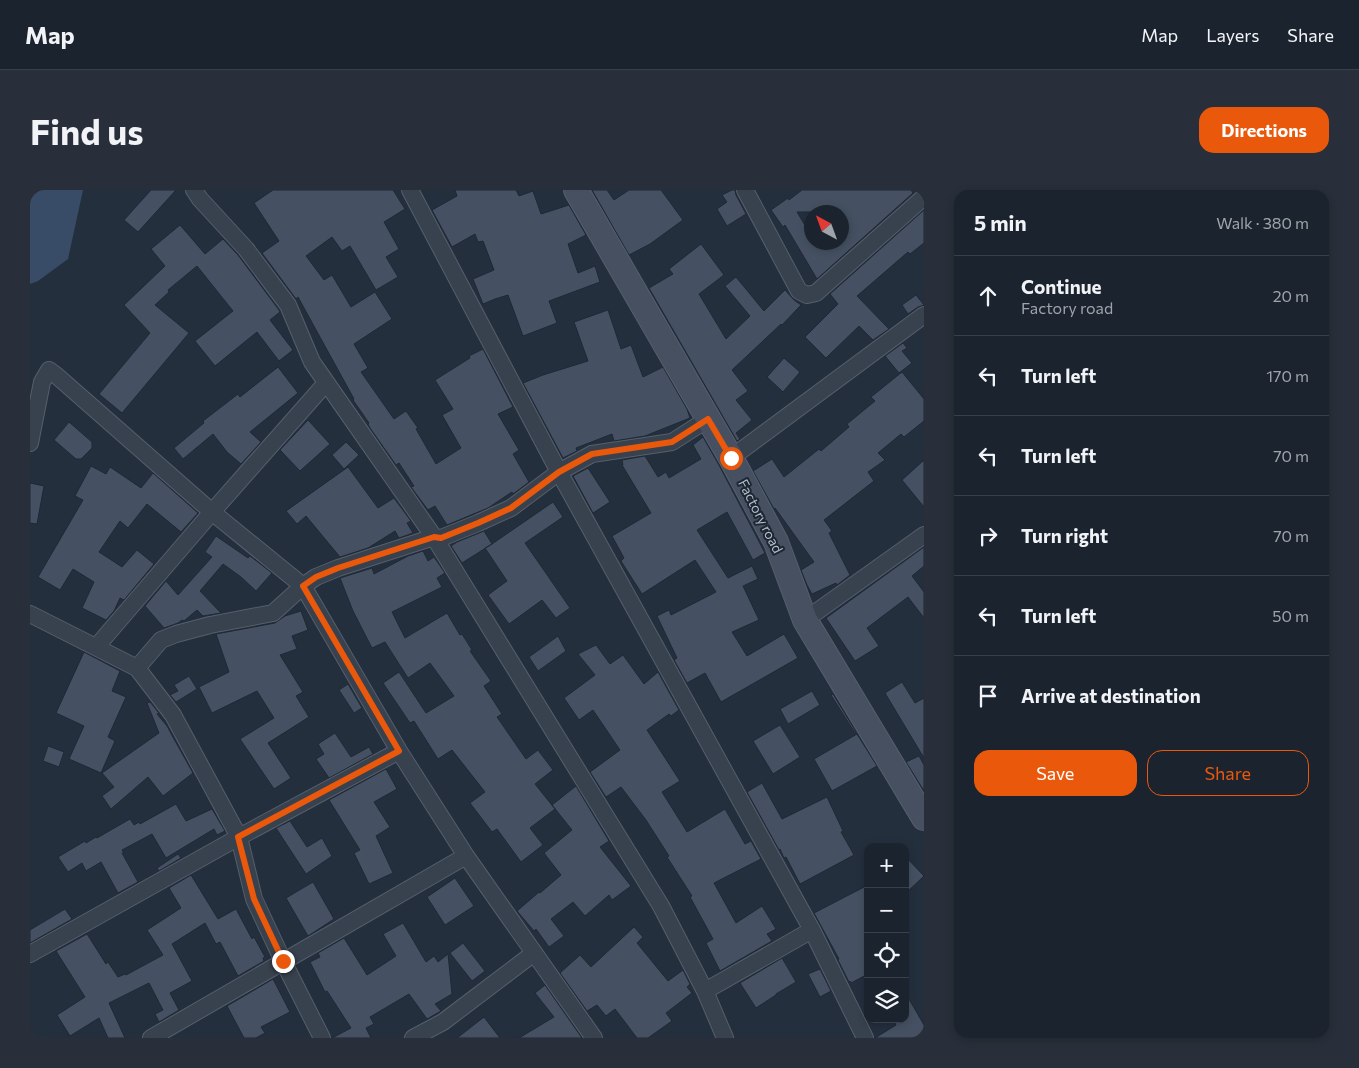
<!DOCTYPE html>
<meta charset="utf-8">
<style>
:root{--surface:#1b232e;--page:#282f3a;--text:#f1f3f6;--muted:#a0a4aa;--line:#39404a;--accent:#ea580c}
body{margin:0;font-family:Commissioner,sans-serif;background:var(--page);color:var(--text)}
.controls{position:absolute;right:15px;bottom:15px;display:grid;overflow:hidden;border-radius:10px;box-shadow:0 2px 8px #0003}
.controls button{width:45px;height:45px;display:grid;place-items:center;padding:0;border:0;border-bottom:1px solid var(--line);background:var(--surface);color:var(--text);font:25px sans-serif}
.compass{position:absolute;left:774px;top:15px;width:45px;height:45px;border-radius:50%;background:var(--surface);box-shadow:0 2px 8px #0003;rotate:319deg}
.stop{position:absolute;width:15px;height:15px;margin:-11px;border:4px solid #ea580c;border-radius:50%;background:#fff}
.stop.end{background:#ea580c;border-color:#fff;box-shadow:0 1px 5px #0008}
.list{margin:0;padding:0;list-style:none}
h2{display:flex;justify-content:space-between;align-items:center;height:65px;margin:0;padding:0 20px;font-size:21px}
h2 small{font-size:16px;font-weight:400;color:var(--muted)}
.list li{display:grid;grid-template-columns:32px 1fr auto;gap:15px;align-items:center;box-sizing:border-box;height:80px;padding:0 20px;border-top:1px solid var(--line)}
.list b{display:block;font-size:19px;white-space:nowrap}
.list p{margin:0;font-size:16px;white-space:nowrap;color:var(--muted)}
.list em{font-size:16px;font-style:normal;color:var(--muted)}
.actions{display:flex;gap:10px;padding:15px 20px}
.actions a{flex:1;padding:11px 0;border:1px solid var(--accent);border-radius:15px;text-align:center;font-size:18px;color:var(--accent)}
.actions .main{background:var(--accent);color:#fff}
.icon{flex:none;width:28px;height:28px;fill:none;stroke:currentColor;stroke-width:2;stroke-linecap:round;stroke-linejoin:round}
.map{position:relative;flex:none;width:894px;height:848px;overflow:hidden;border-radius:15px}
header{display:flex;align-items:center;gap:30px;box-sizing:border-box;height:70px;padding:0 25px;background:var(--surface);border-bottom:1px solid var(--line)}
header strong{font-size:24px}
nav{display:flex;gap:28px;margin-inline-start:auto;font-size:18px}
.intro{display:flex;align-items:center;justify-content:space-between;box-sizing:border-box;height:120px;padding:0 30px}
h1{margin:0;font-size:35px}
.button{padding:12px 22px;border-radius:15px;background:var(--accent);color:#fff;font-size:18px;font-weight:700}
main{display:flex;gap:30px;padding:0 30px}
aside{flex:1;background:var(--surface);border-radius:15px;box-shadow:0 2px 8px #0003}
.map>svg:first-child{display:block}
</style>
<header>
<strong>Map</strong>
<nav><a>Map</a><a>Layers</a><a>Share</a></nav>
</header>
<div class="intro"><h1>Find us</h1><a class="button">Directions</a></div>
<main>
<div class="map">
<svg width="894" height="848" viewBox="0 0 894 848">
<rect width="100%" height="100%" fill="#242f3e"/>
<path fill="#394c67" d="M0,0h53l-15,69 -30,22 -8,3z"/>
<path fill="#455162" stroke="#1f2835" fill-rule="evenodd" d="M121,0h25l-38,42 -14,-12z
M243,0h120l12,19 -21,13 15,27 -13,8 12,20 -22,13 -26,-44 -8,5 -10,-14 -26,19 18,24 8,-5 19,32 24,-15 17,27 -38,25 14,24 -7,4 33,47 12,-8 12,17 -2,1 20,35 25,-16 -19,-33 11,-6 -18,-29 35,-22 -1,-2 14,-7 30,58 -15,7 21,36 -6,4 16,28 -16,12 -1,-2 -24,16 -41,17 -12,-19 -7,4 -17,-23 3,-1 -15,-23 -3,2 -26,-37 -2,-4 1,-1 -16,-23 1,-1 -56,-102 -2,2 -34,-46 17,-12 -25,-38z
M425,0h61l3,6 14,-5 8,23 28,-9 17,30 -18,9 10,29 17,-7 5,16 -51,19 8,22 -34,13 -15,-41 -13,4 -12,5 -10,-25 21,-9 -11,-29 -5,1 -3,-8 -23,13 -20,-37 25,-14z
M562,0h15l7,10 15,-10h32l22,30 -33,24 -21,11z
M702,0h3l1,5 10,19 -19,12 -10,-17 10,-7 -5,-7z
M772,0h109l2,3 -96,86 -32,-54 -2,2 -12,-17 17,-12 1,2zM767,22h45v30h-30v-5z
M894,20v33l-14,11 -2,-2 -51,44 32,33 -16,11 -14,-14 -33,32 -21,-21 33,-33 -8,-10z
M150,35l25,29 18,-15 15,16 41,55 1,2 -10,8 23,30 -14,11 -22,-29 -42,34 -20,-25 38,-30 -36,-45 -29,24 1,2 -14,13 34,28 -67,80 -23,-19 51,-61 -26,-28 41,-39 -14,-17z
M671,54l23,31 -25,19 27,45 24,-23 -25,-30 11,-9 28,34 21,-21 9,10 7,5 -19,20 -1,-1 -49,46 16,21 -12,9 16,20 -16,13 4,6 -3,2 -88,-153 24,-14 -4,-5z
M886,105l8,10 -6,2 -10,7 -6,-9z
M578,120l13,39 10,-4 12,32 20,-10 24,42 3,9 -45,18 -31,5 -2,-7 -36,14 1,3 -14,7 -40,-75 20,-8 45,-14 -14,-39z
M873,153l4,5 -5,3 10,12 -13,10 -14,-17z
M754,168l16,14 -17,20 -16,-15z
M248,177l20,26 -48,39 11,10 -20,22 -14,-12 -14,-18 -30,25 -9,-11 30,-25 -1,-2 35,-27 2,3z
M872,182l22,27v22l-20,16 -3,-3 -23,19 7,7 -17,12 6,9 -50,39 8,11 -3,2 21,42 -13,10 -1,-2 -24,11 -5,-9 -6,-15 13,-8 -39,-54 -1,1 -21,-38 19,-12 12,18 35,-28 2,2 28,-24 -2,-3 28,-23 -4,-4z
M278,230l22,24 -30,27 -20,-21z
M39,232l23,20v6l-11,11h-5l-22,-19z
M673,247l16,28 46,88 -12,7 -26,-48 -30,18 31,48 24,-12 6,13 -15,7 16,34 -27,12 15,24 37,-22 14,24 -77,44 -16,-29 -18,10 -13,-23 3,-2 -20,-42 12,-6 2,5 45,-23 -21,-32 -53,34 -21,-33 3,-3 -12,-22 39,-23 -29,-48h1l-1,-5 23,-4 13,21 8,-5 3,6 32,-19 -8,-14z
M316,252l13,13 -15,14 -12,-14z
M894,270v47l-22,-27z
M61,276l15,8 4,-7 31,21 12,-15 45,40 -17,19 -34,-28 -19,24 -8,-7 -21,31 23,15 15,-17 17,14 -30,36 -4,-2 -6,13 -8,9 -24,-12 12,-26 -21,-13 -13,21 -22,-13 45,-77 -8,-4z
M318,277l30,41 16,-10 17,23 -4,2 6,10 -14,5 -4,-7 -27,17 -28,9 -34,-41 -9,8 -11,-13z
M558,278l22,34 -17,11 -20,-37z
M0,293l14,3 -7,38 -7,-1z
M523,312l10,15 -38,26 45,65 -14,10 -14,-18 -33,24 -21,-29 19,-14 -22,-33 7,-4 -30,19 -11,-17 6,-4 27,-11 8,13z
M186,346l32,22 2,-2 22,17 -16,18 -15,-14 -18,-13 -23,27 21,22 -18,3 -6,-6 -13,11 -2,-1 -4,3 -14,5 -19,-22 21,-25 12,14 34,-38 -7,-5z
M894,357v19l-12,10 12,16v26l-16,-21 -41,31 12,18 -24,15 -29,-43z
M393,361l5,10 6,-4 11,16 -8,5 5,9 -50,25 13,26 42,-25 13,22 2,-1 10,16 -2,1 21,30 -7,5 18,28 -5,3 29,42 12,-9 15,20 -18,14 20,25 -25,19 13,17 -22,17 -24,-33 -5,3 -22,-29 15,-11 -33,-42 -14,9 -24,-38 -4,2 -27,-40 16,-11 27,41 28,-17 -24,-33 -22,15 -23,-36 -13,6 -19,-37 -13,-33 32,-10 2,6 34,-18z
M271,421l7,19 -16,6 5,13 -17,6 23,37 -7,4 13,21 -41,26 23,35 -17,11 -34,-50 34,-21 -17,-27 -45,22 -13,-26 30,-15 -13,-38 59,-11 10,-7z
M528,446l8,15 -28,20 -9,-14z
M566,455l14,19 13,-9 21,29 14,-12 21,38 -8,6 -2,-2 -22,16 33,51 -18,11 25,40 38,-23 20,35 6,-3 10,18 -47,24 22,40 26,-17 14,23 -9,5 5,7 -52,30 -14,-28 7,-4 -23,-42 2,-1 -25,-39 2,-1 -23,-36 -25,-33 -15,10 -16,-25 30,-22 -27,-40 -14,10 -15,-22 31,-23 -17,-21z
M54,462l36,19 -8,20 14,6 -18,40 7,4 -14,32 -32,-14 15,-33 -28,-13z
M159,486l8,13 -21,13 -6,-7 8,-4 -4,-6z
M872,492l13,21 9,-5v60l-39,-65z
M318,494l14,24 -8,5 -15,-23z
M782,501l8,14 -32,19 -8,-15z
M803,504l23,38 -1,1 -24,-38z
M120,512l9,11 -2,1 10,12 7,13 19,34 -30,23 -15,-19 -37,32 -9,-13 12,-9 -12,-14 57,-40 -12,-30z
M750,535l20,32 -27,17 -20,-33z
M305,543l16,24 18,-10 4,7 -44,24 -13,-19 8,-5 -6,-10z
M827,544l20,32 -45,25 -18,-32z
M18,556l16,6 -5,15 -16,-6z
M889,566l5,9v26l-18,-29z
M356,579l11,20 -23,13 16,25 -14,9 17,37 -24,11 -15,-31 6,-3 -31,-50z
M732,593l20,36 45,-22 16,34 -2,1 13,23 -54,29 -14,-27 -2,1 -4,-9 -1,1 -32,-58z
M546,596l33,55 -9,6 31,39 -19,14 -3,-5 -24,21 -12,-14 -22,17 13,17 -15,11 -13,-18 -2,2 -17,-20 22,-19 1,1 21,-18 -17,-22 28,-23 -20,-25z
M146,614l10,17 26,-12 13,22 -8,4 -3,-6 -48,29 -14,-24 -30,16 2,3h-2l16,29 -20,11 -17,-31 -15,9 -4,-8 -14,9 -10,-15 27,-16 1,2 10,-6 1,1 33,-19 4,6 5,-3 1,2z
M260,631l17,26 15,-9 10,18 -26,18 -30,-46z
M148,664l3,4 -22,13 -2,-3z
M875,666l19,20 -19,18z
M161,685l27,44 18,-10 16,30 2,-2 11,20 -2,1 1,3 -26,15 -18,-34 -4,2 -11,-21 -33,21 20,37 -22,12 9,17 -20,12 -4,-8 8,-4 -14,-27 -40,20 16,35h-17l-9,-20 -29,18 -13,-21 28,-18 -29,-46 31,-17 19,30 2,-2 10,15 7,-3 1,1 37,-20 -16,-25 34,-22 -12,-20z
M425,688l19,28 -29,19 -18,-28z
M283,692l21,37 -26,17 -22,-38z
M838,695v89l-17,9 -1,-2 -1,1 -11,-22 1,-1 -25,-46z
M35,719l7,10 -42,24v-13z
M373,733l23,39 8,-6 4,6 10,-8 4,40 -17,10 6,7 -14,8 -18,-25 -39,23 4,7 -8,4 5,10h-39l19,-10 -24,-37 -2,1 -15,-30 10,-5 -2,-4 26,-15 23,37 29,-19 -13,-22z
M604,737l9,10 -6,6 31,38 15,-11 7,14 -3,3 5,6 -26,20 6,8 -24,17h-11l-22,-29 -9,7 -9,-11 -10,6 -27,-38 20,-18 11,12z
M433,753l22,28 -13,10 -22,-28z
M752,768l14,24 -20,12v1l-20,13 -16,-25z
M790,779l11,22 -11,6 -12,-23z
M243,789l17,33 -29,15 4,6 -9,5h-12l-17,-32z
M515,795l37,53h-63l35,-21 -19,-24z
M875,802l19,33v13h-49l21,-13 -3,-6h12z
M454,827l16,21h-43z"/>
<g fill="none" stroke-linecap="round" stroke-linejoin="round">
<defs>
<path id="street" d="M164,0l6,9 46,50 42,56 24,57 122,175 227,369 44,85 20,47
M380,0l149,282 253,458 53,108
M715,0l54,101 8,4 9,-2 108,-96
M0,253l12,-61 7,-12 8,6 155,136 91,74 96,165 67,105 128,182
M701,268l193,-143
M0,424l107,54 36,47 66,122 15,62 29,62 39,77
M775,430l119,-85
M67,456l115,-134 114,-129
M107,478l24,-28 15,-6 34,-9 63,-12 30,-27 13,-9 22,-9 96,-31 7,1 37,-15 33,-15 48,-36 33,-18 80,-12 36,-23
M0,764l209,-117 160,-86
M675,801l107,-61
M121,848l315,-182
M383,848l30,-16 91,-69"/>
<path id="secondary" d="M546,0l155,268 45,84 29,78 119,198"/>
</defs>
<use href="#street" stroke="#565f6c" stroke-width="18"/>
<use href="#secondary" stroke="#565f6c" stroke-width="26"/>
<use href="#street" stroke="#38414e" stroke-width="16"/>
<use href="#secondary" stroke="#465061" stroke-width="24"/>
</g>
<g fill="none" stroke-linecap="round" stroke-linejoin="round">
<path stroke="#ea580c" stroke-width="6" d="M253,771l-29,-62 -16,-62 161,-86 -96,-165 13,-9 22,-9 96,-31 7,1 37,-15 33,-15 48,-36 33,-18 80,-12 36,-23 23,39"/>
</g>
<g text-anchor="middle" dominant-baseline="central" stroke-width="4" stroke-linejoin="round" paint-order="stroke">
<g font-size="14" fill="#b4bcc9" stroke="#1d2633">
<text transform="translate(731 326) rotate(63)">Factory road</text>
</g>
</g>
</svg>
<div class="controls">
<button>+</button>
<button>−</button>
<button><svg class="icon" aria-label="locate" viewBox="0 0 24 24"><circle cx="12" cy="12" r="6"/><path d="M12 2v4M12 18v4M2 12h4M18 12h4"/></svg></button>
<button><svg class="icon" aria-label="layers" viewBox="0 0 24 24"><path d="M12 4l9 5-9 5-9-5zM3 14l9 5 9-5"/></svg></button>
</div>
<svg class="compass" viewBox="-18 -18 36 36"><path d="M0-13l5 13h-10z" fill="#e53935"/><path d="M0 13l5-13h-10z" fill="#a0a4aa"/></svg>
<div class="stop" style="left:701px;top:268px"></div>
<div class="stop end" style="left:253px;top:771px"></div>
</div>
<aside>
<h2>5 min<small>Walk · 380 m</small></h2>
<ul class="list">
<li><svg class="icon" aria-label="ahead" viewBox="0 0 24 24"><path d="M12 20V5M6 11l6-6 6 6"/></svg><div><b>Continue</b><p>Factory road</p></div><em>20 m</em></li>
<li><svg class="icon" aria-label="left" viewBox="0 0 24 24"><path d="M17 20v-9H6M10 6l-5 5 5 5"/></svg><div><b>Turn left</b></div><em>170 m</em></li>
<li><svg class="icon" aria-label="left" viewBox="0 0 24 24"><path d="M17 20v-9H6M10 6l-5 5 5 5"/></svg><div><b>Turn left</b></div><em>70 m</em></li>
<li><svg class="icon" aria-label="right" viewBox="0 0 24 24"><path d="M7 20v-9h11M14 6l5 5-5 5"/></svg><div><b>Turn right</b></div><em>70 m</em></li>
<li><svg class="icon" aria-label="left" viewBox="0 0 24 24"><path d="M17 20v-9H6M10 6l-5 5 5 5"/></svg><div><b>Turn left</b></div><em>50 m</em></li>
<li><svg class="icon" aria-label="arrive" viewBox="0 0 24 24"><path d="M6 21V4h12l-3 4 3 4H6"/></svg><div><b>Arrive at destination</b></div></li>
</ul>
<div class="actions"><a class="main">Save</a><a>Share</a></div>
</aside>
</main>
